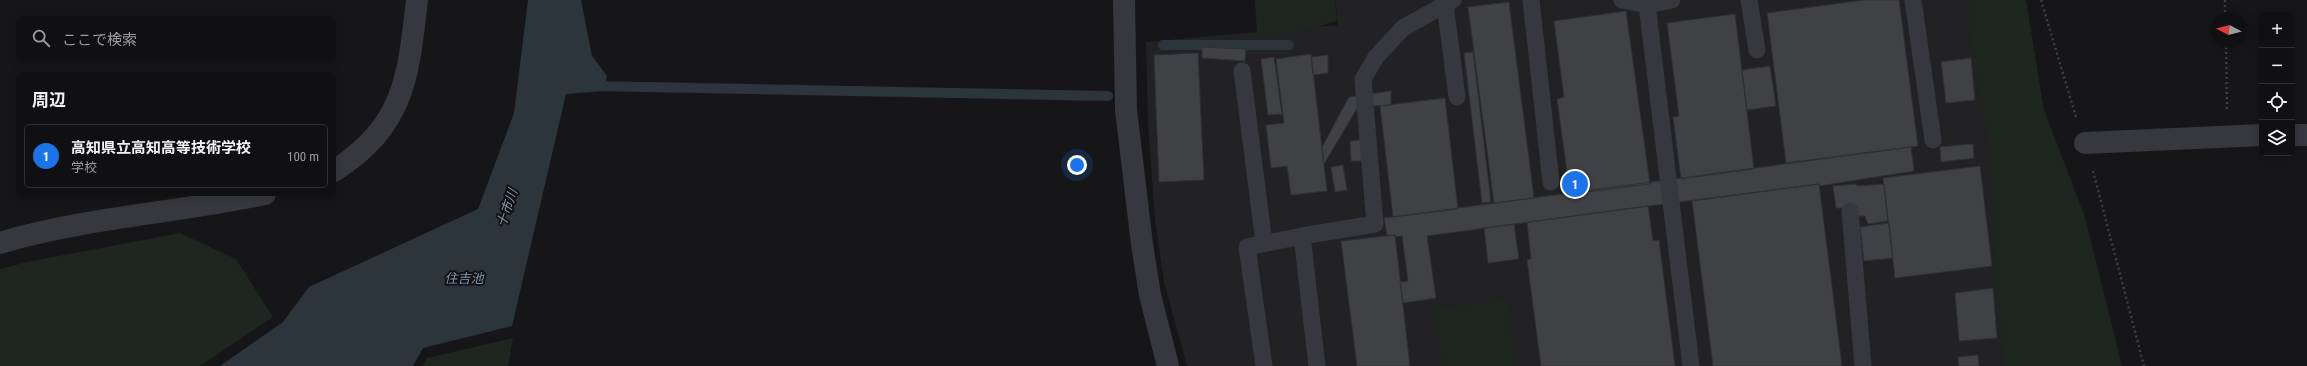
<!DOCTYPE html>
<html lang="ja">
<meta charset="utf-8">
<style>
:root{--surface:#101012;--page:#1e1e20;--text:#f1f3f6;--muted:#9c9d9f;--line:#303032;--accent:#1a73e8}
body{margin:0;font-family:"Roboto Condensed","Noto Sans JP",sans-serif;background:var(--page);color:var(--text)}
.controls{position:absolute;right:12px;top:12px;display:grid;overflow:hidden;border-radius:6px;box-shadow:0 2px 10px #0003}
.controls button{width:36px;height:36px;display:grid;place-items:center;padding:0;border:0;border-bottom:1px solid var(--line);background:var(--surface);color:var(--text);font:20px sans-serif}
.compass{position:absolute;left:2211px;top:12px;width:36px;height:36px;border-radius:50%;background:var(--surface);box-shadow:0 2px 10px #0003;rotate:277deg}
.you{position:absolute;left:1077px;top:165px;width:14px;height:14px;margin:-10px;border:3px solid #fff;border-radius:50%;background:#1a73e8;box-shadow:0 0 0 6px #1a73e833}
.badge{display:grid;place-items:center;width:26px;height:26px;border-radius:50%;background:var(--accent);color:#fff;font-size:13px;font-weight:700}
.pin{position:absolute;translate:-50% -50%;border:2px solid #fff;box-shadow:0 1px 4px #0006}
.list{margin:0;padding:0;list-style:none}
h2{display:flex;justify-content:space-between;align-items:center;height:52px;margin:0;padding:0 16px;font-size:17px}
h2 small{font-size:13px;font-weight:400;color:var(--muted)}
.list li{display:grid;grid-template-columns:26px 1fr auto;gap:12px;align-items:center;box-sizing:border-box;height:64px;margin:0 8px 8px;padding:0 8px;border:1px solid var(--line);border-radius:6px}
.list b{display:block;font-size:15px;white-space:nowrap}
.list p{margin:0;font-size:13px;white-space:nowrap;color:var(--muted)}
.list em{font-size:13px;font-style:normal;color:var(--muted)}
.icon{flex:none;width:22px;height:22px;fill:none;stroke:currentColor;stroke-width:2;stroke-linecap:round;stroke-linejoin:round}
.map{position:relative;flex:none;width:2307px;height:366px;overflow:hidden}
.search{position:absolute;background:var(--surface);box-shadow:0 2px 10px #0003;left:16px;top:16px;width:320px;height:44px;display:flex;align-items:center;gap:10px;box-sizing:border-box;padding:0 14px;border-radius:6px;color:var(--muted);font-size:15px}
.panel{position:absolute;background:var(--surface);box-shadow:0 2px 10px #0003;left:16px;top:72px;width:320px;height:124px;border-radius:6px}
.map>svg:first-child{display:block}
</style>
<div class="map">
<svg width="2307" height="366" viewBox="0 0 2307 366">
<rect width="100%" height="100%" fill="#161618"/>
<path fill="#222225" d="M1335,0h637l22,149 18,217h-825l-23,-84 -9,-63 -7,-94 -2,-83 192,-17z"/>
<path fill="#1e261f" d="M1255,0h80l2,21 -40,12 -40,3z
M1968,0h58l18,110 41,107 37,149h-118l-7,-72 -8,-149 -18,-96z
M180,233l56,26 37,58 -73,49h-200v-97l27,-7z
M1507,299l9,67h-74l-8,-57z
M513,338l-5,28h-85l4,-8z"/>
<path fill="#2c353c" d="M528,0h53l11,56 15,20 -3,15 -38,3 -54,232 -89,22 -10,18h-193l63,-44 26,-35 169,-78 36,-96z"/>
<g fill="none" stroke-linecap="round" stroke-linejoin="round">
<path stroke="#2c353c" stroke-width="10" d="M1163,45h126
M592,86l516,10"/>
</g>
<path fill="#404145" stroke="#303034" d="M1864,0h35l19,146 -132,17 -19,-150z
M1509,2l25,196 -40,5 -26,-196z
M1626,11l24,173 -80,10 -13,-95 7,-2 -10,-76z
M1735,14l19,155 -73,10 -8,-62 6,-1 -12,-93z
M1202,47l44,2 -1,12 -43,-3z
M1473,52l18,150 -9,1 -18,-150z
M1198,53l6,127 -45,2 -5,-127z
M1311,54l16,137 -36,4 -4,-29 -16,2 -5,-43 18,-2 -8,-64z
M1328,55v18l-15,2 -2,-18z
M1274,57l8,57 -14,1 -7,-56z
M1971,58l4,42 -29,3 -5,-41z
M1770,66l6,40 -29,4 -5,-40z
M1391,91v14l-33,2 -34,57 -2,-17 27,-50z
M1445,98l13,111 -65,8 -13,-111z
M1360,140l2,21h-11l-1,-20z
M1973,144l1,14 -33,4 -1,-15z
M1911,147l3,24 -95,15v-2l-171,22 -221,30 9,62 -33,5 -3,-21 8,-1 -6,-45 -7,1v-2h-8l-3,-17z
M1343,165l4,25 -12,2 -4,-25z
M1980,166l12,100 -97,12 -12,-100z
M1819,184l23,182h-129l-21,-165z
M1856,184l1,2 27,-2 4,37 -20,3 -3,-8h-7l-2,-8h-20l-3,-22z
M1648,206l5,35 6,-1 16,126h-134l-14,-106 4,-1 -4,-37z
M1889,223l4,35 -29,3 -4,-34z
M1514,224l5,35 -31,4 -4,-35z
M1395,235l15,131h-53l-16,-125z
M1993,288l4,50 -38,3 -4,-48z
M1978,355l1,11h-20l-1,-9z"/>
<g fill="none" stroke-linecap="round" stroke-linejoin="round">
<path stroke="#3d3f44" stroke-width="2.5" stroke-dasharray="2 3" stroke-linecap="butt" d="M2041,0l35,117
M2225,0v18
M2226,42l1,67
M2093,171l51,195"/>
<path stroke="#37383d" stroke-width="17" d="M1531,0l20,182
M1622,0l25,5 25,-5
M1749,0l8,50
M1913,0l20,140
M1445,4l12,93
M1647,5l44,361
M1242,71l22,172
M1850,211l13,155
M1302,236l73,-12 -12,-145 13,-22 27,-29 50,-28
M1264,366l-17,-119 55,-11 15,130"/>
<path stroke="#37383d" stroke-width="22" d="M2292,135h15
M2085,143l177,-8
M334,171c71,-46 74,-93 83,-171
M0,243c87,-26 177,-30 265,-49"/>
<path stroke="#37383d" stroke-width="22" d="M1124,0l2,110 16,134 8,51 18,71"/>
</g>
<g text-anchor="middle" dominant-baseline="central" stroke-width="4" stroke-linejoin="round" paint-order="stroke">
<g font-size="13" font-style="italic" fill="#7f9bb3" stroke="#111113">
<text transform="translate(507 208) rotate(-71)">十市川</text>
<text x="464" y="278">住吉池</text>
</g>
</g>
</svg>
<div class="controls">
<button>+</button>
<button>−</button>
<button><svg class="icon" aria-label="locate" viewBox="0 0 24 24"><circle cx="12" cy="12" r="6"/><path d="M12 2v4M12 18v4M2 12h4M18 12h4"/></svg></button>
<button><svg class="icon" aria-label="layers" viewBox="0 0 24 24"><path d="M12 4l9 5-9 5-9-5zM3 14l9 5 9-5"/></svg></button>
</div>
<svg class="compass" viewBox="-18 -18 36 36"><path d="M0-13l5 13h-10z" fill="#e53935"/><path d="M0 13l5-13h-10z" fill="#9c9d9f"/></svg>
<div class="you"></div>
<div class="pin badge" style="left:1575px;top:184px">1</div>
<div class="search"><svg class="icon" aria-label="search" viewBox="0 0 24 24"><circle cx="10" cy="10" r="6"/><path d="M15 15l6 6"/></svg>ここで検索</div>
<section class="panel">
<h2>周辺<small></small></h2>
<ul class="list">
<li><span class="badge">1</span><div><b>高知県立高知高等技術学校</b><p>学校</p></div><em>100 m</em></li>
</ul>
</section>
</div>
